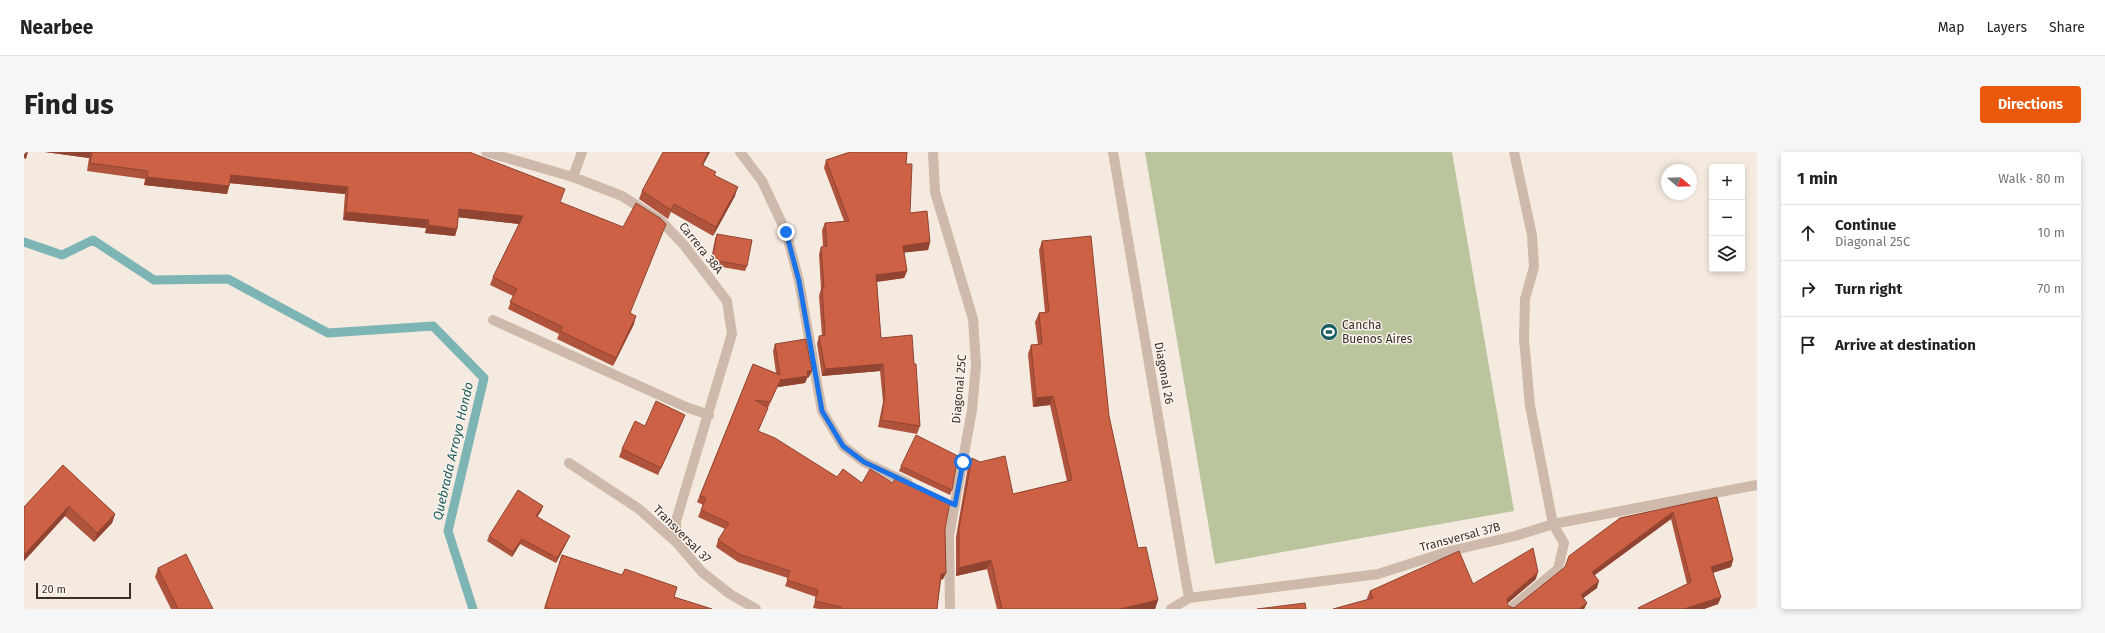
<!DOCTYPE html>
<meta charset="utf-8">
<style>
:root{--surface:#fff;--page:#f6f6f6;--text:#222;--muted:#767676;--line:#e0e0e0;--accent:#ea580c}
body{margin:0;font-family:"Fira Sans",sans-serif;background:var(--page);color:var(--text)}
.controls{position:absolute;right:12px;top:12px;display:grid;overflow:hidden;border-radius:4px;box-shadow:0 2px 6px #0003}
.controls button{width:36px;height:36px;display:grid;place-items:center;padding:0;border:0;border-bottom:1px solid var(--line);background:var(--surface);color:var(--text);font:20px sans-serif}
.compass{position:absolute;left:1637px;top:12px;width:36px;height:36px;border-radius:50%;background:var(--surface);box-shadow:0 2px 6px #0003;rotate:109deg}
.scale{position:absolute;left:12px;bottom:10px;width:95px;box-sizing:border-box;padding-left:4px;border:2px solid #3b2f2a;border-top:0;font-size:11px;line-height:14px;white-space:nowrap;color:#3b2f2a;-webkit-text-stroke:3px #fbf4ed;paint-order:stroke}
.stop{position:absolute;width:12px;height:12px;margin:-9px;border:3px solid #1a73e8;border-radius:50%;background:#fff}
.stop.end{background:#1a73e8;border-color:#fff;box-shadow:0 1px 4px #0008}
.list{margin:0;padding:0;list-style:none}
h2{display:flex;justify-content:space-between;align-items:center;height:52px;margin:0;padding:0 16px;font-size:17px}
h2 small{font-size:13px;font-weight:400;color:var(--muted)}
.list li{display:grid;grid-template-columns:26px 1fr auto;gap:12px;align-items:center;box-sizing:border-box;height:56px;padding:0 16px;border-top:1px solid var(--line)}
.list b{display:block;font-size:15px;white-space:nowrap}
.list p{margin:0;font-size:13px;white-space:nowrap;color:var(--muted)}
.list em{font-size:13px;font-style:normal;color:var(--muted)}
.icon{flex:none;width:22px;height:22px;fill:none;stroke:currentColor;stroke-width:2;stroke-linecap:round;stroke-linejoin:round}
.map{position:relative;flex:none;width:1733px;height:457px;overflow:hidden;border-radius:4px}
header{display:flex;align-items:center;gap:24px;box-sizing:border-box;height:56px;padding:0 20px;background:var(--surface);border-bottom:1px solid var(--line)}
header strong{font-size:19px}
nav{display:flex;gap:22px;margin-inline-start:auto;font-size:14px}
.intro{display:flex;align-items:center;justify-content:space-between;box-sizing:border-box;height:96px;padding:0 24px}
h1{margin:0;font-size:28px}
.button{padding:10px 18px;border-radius:4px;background:var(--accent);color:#fff;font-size:14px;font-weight:700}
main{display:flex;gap:24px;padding:0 24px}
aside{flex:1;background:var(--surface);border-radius:4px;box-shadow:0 2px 6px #0003}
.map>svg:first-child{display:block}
</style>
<header>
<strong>Nearbee</strong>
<nav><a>Map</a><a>Layers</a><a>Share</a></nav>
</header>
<div class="intro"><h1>Find us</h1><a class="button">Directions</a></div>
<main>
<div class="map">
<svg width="1733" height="457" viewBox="0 0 1733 457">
<rect width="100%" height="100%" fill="#f5eae0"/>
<path fill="#bac59e" d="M1121,0h307l62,359 -299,53z"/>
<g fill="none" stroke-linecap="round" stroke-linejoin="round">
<path stroke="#7db4b4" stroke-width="9" d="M0,90l38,13 31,-15 61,40 74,-1 100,54 105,-7 51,52 -36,153 25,78"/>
<path stroke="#ceb9aa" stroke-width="10" d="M462,0l87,25 49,19 39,25 23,24 43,56 5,33 -56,187 1,22
M716,0l22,29 24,51 13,49 23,130 21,35 21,16 44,21
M909,0l2,40 38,127 3,46 -4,45 -23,126 1,73
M1089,0l76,446
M549,25l9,-25
M469,168l193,87 23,8
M545,311l70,46 38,34 25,29 28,22 26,15
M1147,457l18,-11 189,-24 72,-23 65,-15 38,-12 204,-39
M1486,457l48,-40 6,-26 -11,-19 -23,-118 -6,-67 1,-40 9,-32 -2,-32 -18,-83"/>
</g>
<path fill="#b0533c" d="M21,0h424l91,50 71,111 3,11 -21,42 -56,-27 2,-5 -51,-25 5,-13 -23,-11 3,-8 26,-53 -61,-7 -1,12 -2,7 -30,-3 1,-5 -83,-8 2,-26 -115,-11 -3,11 -83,-9 1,-6 -58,-8 2,-13z
M802,8l80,4 4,49 20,29 -2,8 -24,2 3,19 -3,7 -27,4 4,56 33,26 6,62 -3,8 -39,-7 5,-25 -3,-31 -58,5 -5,-32 2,-8h3l-3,-40 2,-7 -2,-35 2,-7h2l-1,-17 3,-7 19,-2 -20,-53z
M679,13l12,10 20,21 -22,40 -42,-24 -3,7 -29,-20 3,-8z
M693,82l30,32 -2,5 -35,-6 5,-26z
M1018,89l67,175 29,132 20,52 -3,9h-158l-10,-40 -31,7v-39l12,-71 4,-8 41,36 54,-13 -17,-76 -17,2 -5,-53 3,-9h7l-3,-23 4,-9 6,-1 -6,-62z
M751,192l34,33 -2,1 -2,5 -27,4v-2l-20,46 79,46 25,6 83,46 1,44 -3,6 -2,1 -4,29h-118l-6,-1 3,-11 -31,-11 3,-8 -50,-16 -22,-15 2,-7 7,-11 -27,-12 5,-12 -6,-3 56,-138 23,9 -3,-22z
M661,263l-3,7 -24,53 -39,-18 3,-8 23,-23z
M39,313l52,49 -3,9 -18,19 -29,-26 -41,45v-54z
M877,314l51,24 -2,5 -51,-24z
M1693,345l16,63 -2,7 -18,6 8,24 -3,7 -14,5h-66v-1l49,-24 -16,-65 -76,56 2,13 -14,10 4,5 -3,6h-251l35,-9 -1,-2 3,-7 103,-7 63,-5 -29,25 1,2 6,2 51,-41 55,-49z
M519,354l-2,5 -4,6 33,19 -2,4 -12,23 -36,-19 -8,13 -25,-16 2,-5z
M538,403l112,42 38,12h-168z
M134,416l55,41h-42l-16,-32z"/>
<path fill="#904431" d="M0,0h4l-2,7 -2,-1z
M21,0h46l-2,6z
M684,0h2l-11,21 3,-8z
M207,23l117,12 -3,7 -117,-11z
M123,25l82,9 -2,8 -83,-9z
M714,35l-3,9 -22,40 3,-9z
M435,57l64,7 -3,8 -64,-7z
M322,60l83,8 -3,8 -83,-8z
M404,73l29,4 -2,7 -30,-3z
M906,90l-2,8 -27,3 2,-7z
M883,119l-3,7 -30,4 2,-7z
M612,164l-2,8 -21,42 3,-8z
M859,212l-3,7 -58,5 3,-7z
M783,219h5l-3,6 -2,1 -2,5 -27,4 3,-7z
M1029,244l-3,9 -17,2 3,-9z
M45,354l-4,10 -41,45v-4l1,-3z
M519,354l-2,5 -6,10 1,-5z
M1649,360l-2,7 -82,60 3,-7z
M91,362l-3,9 -18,19 3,-9z
M546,384l-2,4 -12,23 1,-5z
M498,387l-2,5 -8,13 1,-5z
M967,408l-4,9 -31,7 3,-8z
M1709,408l-2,7 -23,7 3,-7z
M1514,420l-2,7 -32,27 3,-7z
M922,421l-3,6 -4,1 2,-6z
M1575,429l-2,7 -19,14 3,-7z
M1697,445l-3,7 -14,5h-20z
M1134,448l-3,9h-35z
M1563,451l-3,6h-5z"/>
<path fill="#cd6146" stroke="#904431" d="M68,0h377l96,37 -5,13 63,25 13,-24 24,15 6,6 -36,89 6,3 -20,42 -56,-27 3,-4 -53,-25 7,-13 -24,-12 30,-61 -64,-7 -2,20 -29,-4 1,-5 -83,-8 2,-25 -117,-12 -2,11 -82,-9 1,-6 -58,-8z
M639,0h45l-6,13 14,7 -2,3 24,12 -22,40 -42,-23 -3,6 -29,-19z
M826,0h57l-1,12h6l-2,49 17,-2 3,31 -27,4 4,25 -31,4 5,63 31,-3 2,29h2l4,62 -39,-6 4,-25 -2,-31 -58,5 -6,-33 6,-1 -3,-47h2l-3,-41 6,-1 -2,-23 24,-2 -23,-61z
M693,82l35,6 -5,26 -35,-6z
M1067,84l18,180 29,132 8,-1 12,53 -38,9h-118l-11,-49 -32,8v-40l13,-70 8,4 25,-6 8,38 59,-14 -19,-84 -17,2 -5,-53 11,-1 -3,-31 10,-1 -7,-71z
M782,187l6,32h-5l1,5 -27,4v-1l-11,23 -15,-2 13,8 -10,23 17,7 62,39 6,-8 19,14 8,-14 23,14 3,-7 54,26 -5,27 1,44 -5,1 -4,35h-96v-2l-26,-6 3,-11 -31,-10 3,-9 -49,-16 -23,-15 11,-17 -28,-13 5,-12 -6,-2 53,-132 27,11 -5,-31z
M632,249l29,14 -24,53 -39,-19 13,-28 10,5z
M892,283l42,21 -6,34 -51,-24z
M39,313l52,49 -18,19 -28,-27 -44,48h-1v-47z
M494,338l25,16 -7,10 34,20 -13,22 -35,-19 -9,13 -24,-16z
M1693,345l16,63 -22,7 10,30 -37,12h-45l-1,-1 53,-26 -18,-70 -81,60 7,9 -18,14 6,8 -8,6h-246l40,-11 -3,-7 89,-40 14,33 60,-36 5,24 -31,27 1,7 6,2 51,-41 4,-11 51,-38z
M162,402l27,55h-35l-20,-41z
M538,403l60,20 3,-6 52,18 -3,10 38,12h-161l-6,-2z
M1281,451l1,6h-49z"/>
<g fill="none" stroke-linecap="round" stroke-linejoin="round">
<path stroke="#1a73e8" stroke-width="5" d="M762,80l13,49 23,130 21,35 21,16 91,43 8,-43"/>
</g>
<defs>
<symbol id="stadium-disc" viewBox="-11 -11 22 22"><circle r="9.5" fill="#1c5e60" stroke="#fbf4ed"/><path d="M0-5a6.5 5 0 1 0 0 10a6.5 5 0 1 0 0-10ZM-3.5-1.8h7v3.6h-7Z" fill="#fff"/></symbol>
</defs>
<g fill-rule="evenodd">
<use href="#stadium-disc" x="1295" y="170" width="20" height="20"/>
</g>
<g text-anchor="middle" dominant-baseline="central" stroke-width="3" stroke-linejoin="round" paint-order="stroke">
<g font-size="12" fill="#3b2f2a" stroke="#fbf4ed">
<text transform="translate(677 96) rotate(51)">Carrera 38A</text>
<text transform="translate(1140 221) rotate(80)">Diagonal 26</text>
<text transform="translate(935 237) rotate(-85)">Diagonal 25C</text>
<text transform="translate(658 382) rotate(45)">Transversal 37</text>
<text transform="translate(1436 385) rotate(-15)">Transversal 37B</text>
</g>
<g font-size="12" fill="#3b2f2a" stroke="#fbf4ed" text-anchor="start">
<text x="1318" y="173">Cancha<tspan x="1318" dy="14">Buenos Aires</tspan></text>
</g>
<g font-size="13" font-style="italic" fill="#1c5e60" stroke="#fbf4ed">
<text transform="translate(429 299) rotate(-77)">Quebrada Arroyo Hondo</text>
</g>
</g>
</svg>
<div class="controls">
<button>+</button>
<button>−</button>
<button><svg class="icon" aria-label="layers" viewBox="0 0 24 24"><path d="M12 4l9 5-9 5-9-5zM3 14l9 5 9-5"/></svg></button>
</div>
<svg class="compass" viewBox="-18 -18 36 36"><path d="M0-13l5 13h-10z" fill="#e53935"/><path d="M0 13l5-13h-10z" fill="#767676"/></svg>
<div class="scale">20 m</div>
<div class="stop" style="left:939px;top:310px"></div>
<div class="stop end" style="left:762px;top:80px"></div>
</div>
<aside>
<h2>1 min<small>Walk · 80 m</small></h2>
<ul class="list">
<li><svg class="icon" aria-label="ahead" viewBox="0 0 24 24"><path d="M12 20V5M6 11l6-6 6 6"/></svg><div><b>Continue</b><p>Diagonal 25C</p></div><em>10 m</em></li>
<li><svg class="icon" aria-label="right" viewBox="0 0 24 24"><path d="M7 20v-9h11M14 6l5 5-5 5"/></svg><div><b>Turn right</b></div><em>70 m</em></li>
<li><svg class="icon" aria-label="arrive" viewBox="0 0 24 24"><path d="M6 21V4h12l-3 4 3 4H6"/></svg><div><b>Arrive at destination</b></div></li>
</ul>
</aside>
</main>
